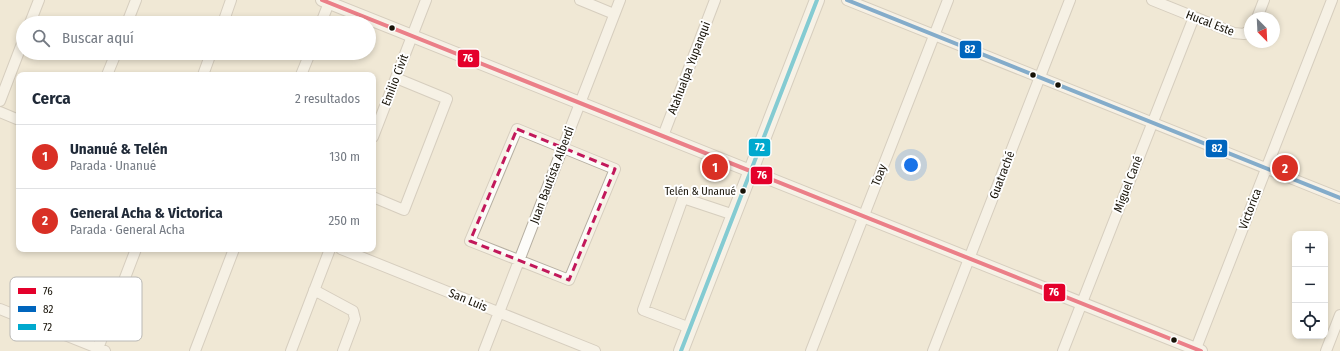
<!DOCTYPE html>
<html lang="es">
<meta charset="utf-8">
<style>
:root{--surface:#fff;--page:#f2f2f3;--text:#1f2937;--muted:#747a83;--line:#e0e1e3;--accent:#d93025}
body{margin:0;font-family:"Fira Sans Condensed",sans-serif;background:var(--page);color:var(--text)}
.controls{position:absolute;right:12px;bottom:12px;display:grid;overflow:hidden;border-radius:8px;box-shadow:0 2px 6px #0003}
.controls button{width:36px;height:36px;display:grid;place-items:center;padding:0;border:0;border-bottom:1px solid var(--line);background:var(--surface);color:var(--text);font:20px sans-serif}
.compass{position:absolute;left:1244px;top:12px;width:36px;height:36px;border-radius:50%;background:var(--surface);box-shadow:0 2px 6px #0003;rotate:156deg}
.you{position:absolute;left:911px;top:165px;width:14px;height:14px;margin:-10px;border:3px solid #fff;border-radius:50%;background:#1a73e8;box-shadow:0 0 0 6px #1a73e833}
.badge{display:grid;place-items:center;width:26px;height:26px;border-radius:50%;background:var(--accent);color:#fff;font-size:13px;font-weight:700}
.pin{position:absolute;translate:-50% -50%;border:2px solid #fff;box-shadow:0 1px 4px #0006}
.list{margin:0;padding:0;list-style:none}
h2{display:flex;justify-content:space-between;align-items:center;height:52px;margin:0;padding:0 16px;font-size:17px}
h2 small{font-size:13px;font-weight:400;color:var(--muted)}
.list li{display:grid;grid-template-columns:26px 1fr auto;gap:12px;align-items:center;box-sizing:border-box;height:64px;padding:0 16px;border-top:1px solid var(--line)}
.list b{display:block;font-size:15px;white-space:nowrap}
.list p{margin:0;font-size:13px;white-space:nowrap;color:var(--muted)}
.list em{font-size:13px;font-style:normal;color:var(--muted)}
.icon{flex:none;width:22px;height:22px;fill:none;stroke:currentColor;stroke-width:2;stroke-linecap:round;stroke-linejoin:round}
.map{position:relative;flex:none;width:1340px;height:351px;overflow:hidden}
.search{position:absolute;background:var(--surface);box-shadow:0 2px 6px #0003;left:16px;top:16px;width:360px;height:44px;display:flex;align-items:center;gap:10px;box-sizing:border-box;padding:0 14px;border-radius:22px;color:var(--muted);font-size:15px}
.panel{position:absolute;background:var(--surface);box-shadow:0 2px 6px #0003;left:16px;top:72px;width:360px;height:180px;border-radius:8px}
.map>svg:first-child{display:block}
</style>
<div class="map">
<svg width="1340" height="351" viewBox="0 0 1340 351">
<rect width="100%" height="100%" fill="#f0e8d6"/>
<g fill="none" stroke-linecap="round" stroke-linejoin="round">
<defs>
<path id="minor" d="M580,0l34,14
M847,0l493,198
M1152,0l82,33 10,1 6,-4
M1257,18l7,-18
M30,23l9,-23
M127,23l9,-23
M223,23l8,-23
M321,23l9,-23
M107,75l9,-22
M203,75l8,-22
M301,75l9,-22
M0,101l23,-60
M0,112l19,8
M517,129l98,40 -46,111 -99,-39z
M663,136l52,-136
M373,137l53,-137
M373,197l31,13 43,-111 -51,-21
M341,249l254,102
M314,290l39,21 2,8 -12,32
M0,309l105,42
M690,328l-47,-18 40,-112 51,17
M97,351l39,-102
M195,351l39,-102
M291,351l39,-102
M484,351l136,-351
M811,351l137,-351
M933,351l137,-351
M1063,351l131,-334
M1195,351l137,-351
M1326,351l14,-36"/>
<path id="tertiary" d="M322,0l879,351"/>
<path id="secondary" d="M681,351l136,-351"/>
</defs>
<use href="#minor" stroke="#b6afa2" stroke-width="12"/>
<use href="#tertiary" stroke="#b6afa2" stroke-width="14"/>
<use href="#secondary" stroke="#b6afa2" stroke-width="16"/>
<use href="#minor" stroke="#fdfcf9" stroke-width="10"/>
<use href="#tertiary" stroke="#fdfcf9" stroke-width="12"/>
<use href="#secondary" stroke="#fdfcf9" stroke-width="14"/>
<defs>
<path id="bus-1" d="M322,0l879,351"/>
<path id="bus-2" d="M847,0l493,198"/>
<path id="bus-3" d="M681,351l136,-351"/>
</defs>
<use href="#bus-1" stroke="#fff" stroke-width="7"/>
<use href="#bus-2" stroke="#fff" stroke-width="7"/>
<use href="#bus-3" stroke="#fff" stroke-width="7"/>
<use href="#bus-1" stroke="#e4002b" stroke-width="4"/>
<use href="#bus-2" stroke="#0065bd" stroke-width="4"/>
<use href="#bus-3" stroke="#00a9ce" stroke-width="4"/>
</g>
<path d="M0 0H1340V351H0ZM517,129l98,40 -46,111 -99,-39z" fill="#f0e8d6" fill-opacity=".55" fill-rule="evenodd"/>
<path fill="none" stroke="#c2185b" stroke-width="3" stroke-dasharray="8 5" stroke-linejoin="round" d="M517,129l98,40 -46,111 -99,-39z"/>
<g fill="#171207" stroke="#fff" stroke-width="1.5">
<circle cx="392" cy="28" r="3.5"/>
<circle cx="1033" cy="75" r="3.5"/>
<circle cx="1058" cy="85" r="3.5"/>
<circle cx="743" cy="191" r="3.5"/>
<circle cx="1174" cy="340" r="3.5"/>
</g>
<g text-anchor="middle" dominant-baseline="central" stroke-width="4" stroke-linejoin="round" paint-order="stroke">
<g font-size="11" fill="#171207" stroke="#fff" text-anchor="end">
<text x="736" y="191">Telén &amp; Unanué</text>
</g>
<g font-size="12" fill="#171207" stroke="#fff">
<text transform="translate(1210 23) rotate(21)">Hucal Este</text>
<text transform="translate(689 68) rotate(-69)">Atahualpa Yupanqui</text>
<text transform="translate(395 80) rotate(-69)">Emilio Civit</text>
<text transform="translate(552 175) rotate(-69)">Juan Bautista Alberdi</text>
<text transform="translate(879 175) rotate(-69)">Toay</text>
<text transform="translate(1002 175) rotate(-69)">Guatraché</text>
<text transform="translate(1128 184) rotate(-69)">Miguel Cané</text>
<text transform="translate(1250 209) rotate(-69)">Victorica</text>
<text transform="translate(468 300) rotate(22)">San Luis</text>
</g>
</g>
<rect x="10" y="277" width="132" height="64" rx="6" fill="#fff" stroke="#b9b8b5" stroke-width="1"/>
<rect x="18" y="288" width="18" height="6" fill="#e4002b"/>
<rect x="18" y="306" width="18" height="6" fill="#0065bd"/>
<rect x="18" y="324" width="18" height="6" fill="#00a9ce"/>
<g font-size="11" fill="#171207">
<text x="43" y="295">76</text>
<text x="43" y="313">82</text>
<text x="43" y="331">72</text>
</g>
<g stroke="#fff" stroke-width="1.5">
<rect x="959" y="40" width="23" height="19" rx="4" fill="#0065bd"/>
<rect x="457" y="49" width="23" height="19" rx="4" fill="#e4002b"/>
<rect x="748" y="138" width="23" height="19" rx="4" fill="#00a9ce"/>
<rect x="1205" y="139" width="23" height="19" rx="4" fill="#0065bd"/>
<rect x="750" y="166" width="23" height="19" rx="4" fill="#e4002b"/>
<rect x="1043" y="283" width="23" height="19" rx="4" fill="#e4002b"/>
</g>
<g font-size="11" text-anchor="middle" font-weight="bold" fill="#fff">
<text x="970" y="53">82</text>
<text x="468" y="62">76</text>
<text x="760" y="151">72</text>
<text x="1217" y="152">82</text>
<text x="762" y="179">76</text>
<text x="1054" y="296">76</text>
</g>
</svg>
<div class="controls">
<button>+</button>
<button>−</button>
<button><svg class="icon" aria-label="locate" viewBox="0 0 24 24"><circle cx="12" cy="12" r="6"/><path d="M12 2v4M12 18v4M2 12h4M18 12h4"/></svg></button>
</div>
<svg class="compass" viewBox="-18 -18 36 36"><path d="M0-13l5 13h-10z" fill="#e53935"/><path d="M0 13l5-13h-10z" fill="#747a83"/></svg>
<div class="you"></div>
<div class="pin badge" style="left:715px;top:167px">1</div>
<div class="pin badge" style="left:1285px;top:168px">2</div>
<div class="search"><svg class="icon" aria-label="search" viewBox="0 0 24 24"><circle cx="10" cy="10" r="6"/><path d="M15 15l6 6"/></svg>Buscar aquí</div>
<section class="panel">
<h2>Cerca<small>2 resultados</small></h2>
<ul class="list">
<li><span class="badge">1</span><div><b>Unanué &amp; Telén</b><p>Parada · Unanué</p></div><em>130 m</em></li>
<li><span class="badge">2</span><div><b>General Acha &amp; Victorica</b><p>Parada · General Acha</p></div><em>250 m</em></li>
</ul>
</section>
</div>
